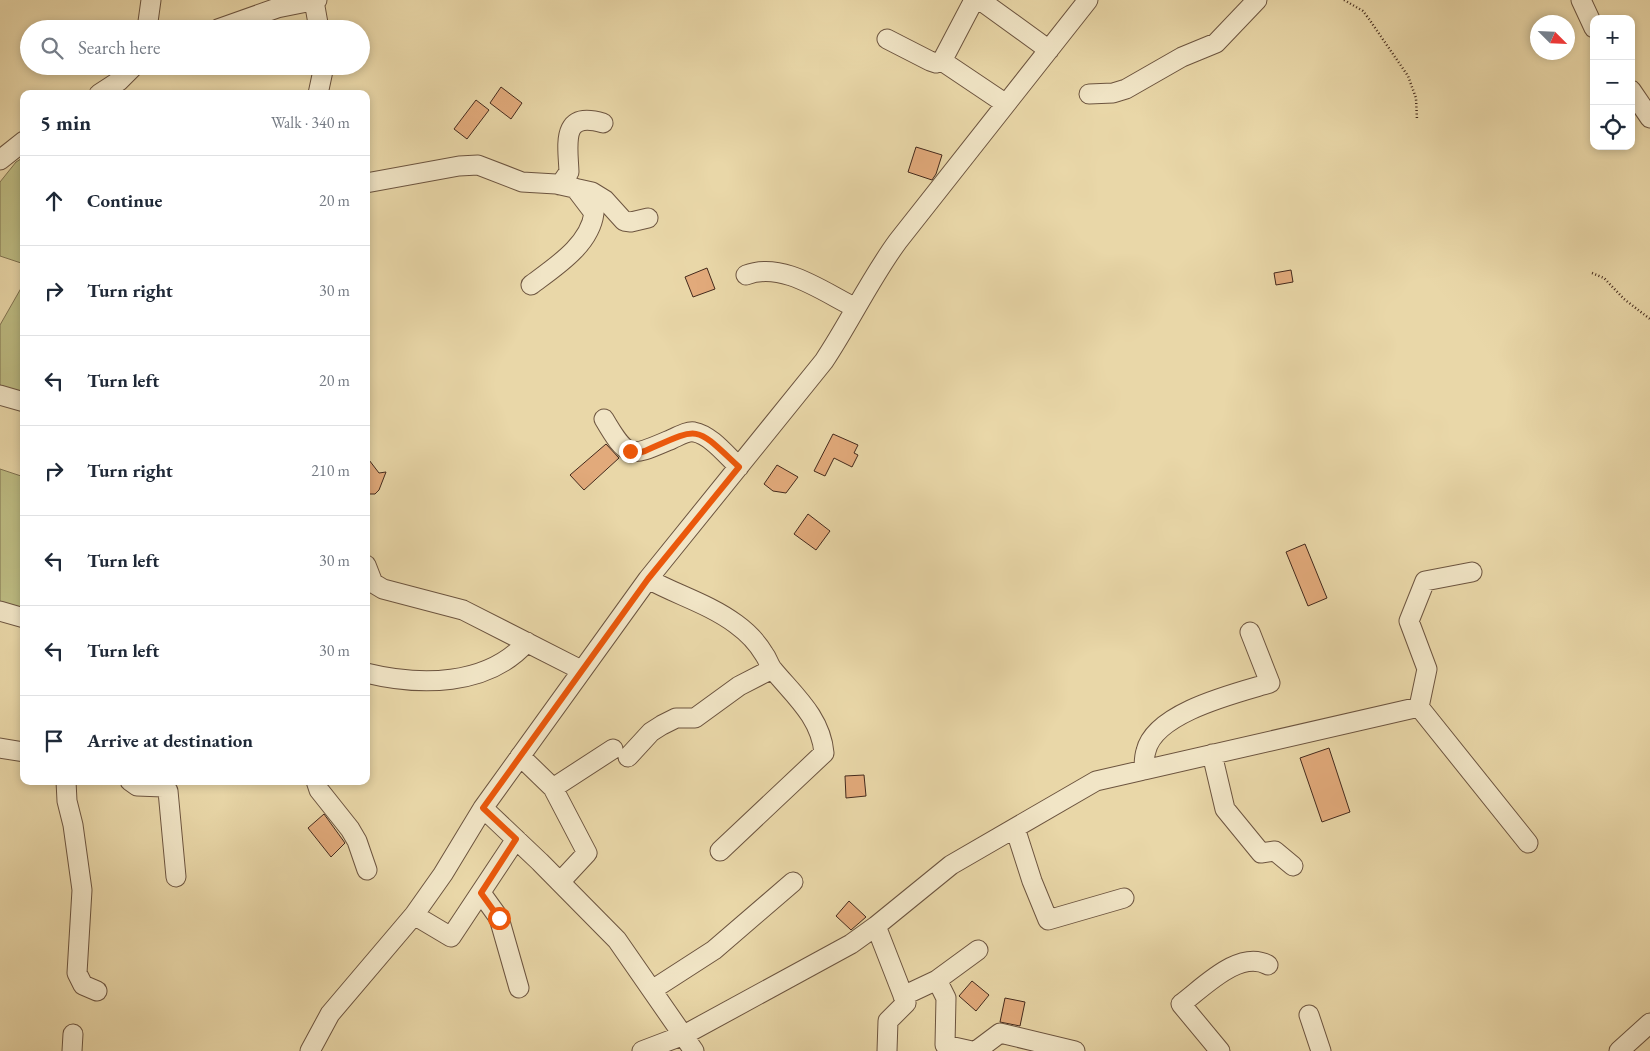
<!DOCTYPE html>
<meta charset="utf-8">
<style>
:root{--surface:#fff;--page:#f6f6f7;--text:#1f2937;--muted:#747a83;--line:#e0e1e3}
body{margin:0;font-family:"EB Garamond",serif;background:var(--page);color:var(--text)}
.controls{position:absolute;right:15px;top:15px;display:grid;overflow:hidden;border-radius:10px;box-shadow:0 2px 8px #0003}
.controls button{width:45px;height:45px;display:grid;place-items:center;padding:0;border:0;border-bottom:1px solid var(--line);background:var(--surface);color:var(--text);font:25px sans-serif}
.compass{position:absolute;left:1530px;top:15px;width:45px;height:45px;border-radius:50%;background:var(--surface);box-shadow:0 2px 8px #0003;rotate:114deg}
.stop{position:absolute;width:15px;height:15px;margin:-11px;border:4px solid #ea580c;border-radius:50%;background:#fff}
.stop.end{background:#ea580c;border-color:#fff;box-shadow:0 1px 5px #0008}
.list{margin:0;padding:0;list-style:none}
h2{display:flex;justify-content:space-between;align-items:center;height:65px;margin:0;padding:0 20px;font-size:21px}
h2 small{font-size:16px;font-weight:400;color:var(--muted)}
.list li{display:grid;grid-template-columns:32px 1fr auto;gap:15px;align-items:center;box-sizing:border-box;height:90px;padding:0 20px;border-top:1px solid var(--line)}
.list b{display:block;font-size:19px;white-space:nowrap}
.list em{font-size:16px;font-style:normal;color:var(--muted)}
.icon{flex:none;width:28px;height:28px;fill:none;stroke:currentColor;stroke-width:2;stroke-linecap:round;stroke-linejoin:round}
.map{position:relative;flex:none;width:1650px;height:1051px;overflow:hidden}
.search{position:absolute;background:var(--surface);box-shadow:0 2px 8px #0003;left:20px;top:20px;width:350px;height:55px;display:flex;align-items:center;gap:12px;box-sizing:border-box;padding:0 18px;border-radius:28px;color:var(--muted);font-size:19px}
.panel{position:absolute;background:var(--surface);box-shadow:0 2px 8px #0003;left:20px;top:90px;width:350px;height:695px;border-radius:10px}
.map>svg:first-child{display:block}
</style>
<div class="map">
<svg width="1650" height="1051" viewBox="0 0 1650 1051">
<rect width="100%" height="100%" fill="#e9d7a8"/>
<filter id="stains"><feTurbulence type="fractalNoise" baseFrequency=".004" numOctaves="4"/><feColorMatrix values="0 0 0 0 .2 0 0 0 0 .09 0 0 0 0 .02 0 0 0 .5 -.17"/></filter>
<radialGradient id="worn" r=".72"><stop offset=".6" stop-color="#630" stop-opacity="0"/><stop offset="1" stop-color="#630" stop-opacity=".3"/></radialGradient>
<path fill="#bdbc83" stroke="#807250" d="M24,157v107l-24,-8v-74l16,-20z
M24,283v110l-24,-8v-60z
M0,469l24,8 -1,131 -23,-6z"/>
<path fill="#e2aa7b" stroke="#43291c" d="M501,87l21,16 -11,16 -21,-16z
M476,100l13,10 -22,29 -13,-10z
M916,147l26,8 -6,19 -4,6 -24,-8z
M707,268l8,21 -22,8 -8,-20z
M1291,270l2,12 -17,3 -2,-12z
M833,434l25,11 -4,8 4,2 -6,12 -18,-9 -9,18 -11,-5z
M606,444l13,14 -35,32 -14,-15z
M366,456l13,17 7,-1 -7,18 -4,4h-9z
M777,465l21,12 -12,16 -13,-2 -9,-7z
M808,514l22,17 -14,19 -22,-16z
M1305,544l22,54 -19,8 -22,-54z
M1329,748l21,64 -28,10 -22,-64z
M864,775l2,21 -20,2 -1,-22z
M324,814l21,29 -14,14 -23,-29z
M849,901l17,16 -15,13 -15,-14z
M972,981l17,14 -13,16 -17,-15z
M1005,998l20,4 -5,24 -20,-4z"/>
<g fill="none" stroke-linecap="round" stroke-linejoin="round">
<defs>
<path id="minor" d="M980,0l69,50
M1581,0l13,28
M314,1l5,28
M147,29l4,-29
M218,29l59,-21 40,-8
M887,39l43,22 6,2 6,-2 32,-61
M942,61l64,43
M1631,90l19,28
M99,94l20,-13 15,-15
M318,94l6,-28
M1089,94l24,-1 13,-4 56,-32 34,-14 41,-43
M0,160l24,-19
M366,183l93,-17 19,-1 44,17 34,2 36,8 13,8 19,21 7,1 17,-4
M560,185l9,-13c-1,-27 -9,-62 34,-49
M746,275c37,-14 77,17 110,33
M531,285c24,-18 59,-40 63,-72l-19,-25
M0,395l24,7
M604,419c24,41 26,38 68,20 7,-3 15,-8 22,-7 17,3 33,24 45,35
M366,565l7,18 10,6 80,21 118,60
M1472,572l-47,9 -16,40 18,48 -8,38 109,136
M648,579c29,16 61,25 88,45 11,8 21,18 28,30 4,5 5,12 10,17 21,25 47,47 50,82l-104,98
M0,611l24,7
M366,673c53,13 121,14 161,-31
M0,748l24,4
M1212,754l13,55 36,44 14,-2 18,15
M520,756l33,32 34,65 -27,29
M628,757l23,-25 11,-7 14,-7h19l44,-32 33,-17
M1144,770c0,-6 0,-13 2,-19 9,-39 91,-58 124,-68l-20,-51
M66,781l1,20 6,24 9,65 -5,83 6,12 14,6
M130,781l7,5 26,1 5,4 8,86
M316,781l3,9 31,39 7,12 10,29
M553,788l60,-39
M483,808l57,54 77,78 77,111
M1015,828l17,53 16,39 76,-22
M481,893l18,25 20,70
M414,915l37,22 65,-98
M876,926l30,77 -18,18 -1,30
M937,980l41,-30
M652,990l62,-40 79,-68
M903,996l34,-16 9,18 -1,47 27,6
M1309,1015l12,36
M72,1051l1,-17
M310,1051l20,-37 84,-99 29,-41 40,-66 165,-229 176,-218c26,-39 46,-82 74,-120l190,-241
M642,1051l42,-16 167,-91 25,-18 75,-61 145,-84 323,-74
M976,1051l24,-18 75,18
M1220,1051l-39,-47c22,-16 58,-55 87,-39
M1619,1051l31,-28"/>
</defs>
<use href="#minor" stroke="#6c543f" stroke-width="21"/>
<path stroke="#43291c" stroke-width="2.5" stroke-dasharray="1 2.5" stroke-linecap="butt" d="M1344,0l19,11 6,8 39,57 8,22 1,22
M1592,273l12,5 20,21 26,20"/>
<use href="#minor" stroke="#f1e5c6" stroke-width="19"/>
</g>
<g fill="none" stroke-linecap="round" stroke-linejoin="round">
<path stroke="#ea580c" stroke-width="6" d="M499,918l-18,-25 35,-54 -33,-31 165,-229 91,-112c-45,-42 -38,-41 -94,-16l-7,2 -8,-2"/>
</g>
<rect width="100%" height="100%" filter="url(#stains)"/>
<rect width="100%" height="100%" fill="url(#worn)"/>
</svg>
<div class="controls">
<button>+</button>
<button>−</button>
<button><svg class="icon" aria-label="locate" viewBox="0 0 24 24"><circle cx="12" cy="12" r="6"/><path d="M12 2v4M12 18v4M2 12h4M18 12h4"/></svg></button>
</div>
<svg class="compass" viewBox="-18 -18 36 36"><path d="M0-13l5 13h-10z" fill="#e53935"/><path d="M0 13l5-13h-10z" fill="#747a83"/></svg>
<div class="stop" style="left:499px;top:918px"></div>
<div class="stop end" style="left:630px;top:451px"></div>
<div class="search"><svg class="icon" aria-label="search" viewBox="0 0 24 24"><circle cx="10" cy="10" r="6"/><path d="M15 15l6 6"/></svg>Search here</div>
<section class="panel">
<h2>5 min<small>Walk · 340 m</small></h2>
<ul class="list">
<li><svg class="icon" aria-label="ahead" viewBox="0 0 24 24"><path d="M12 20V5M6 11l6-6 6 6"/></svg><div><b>Continue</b></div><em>20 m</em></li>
<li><svg class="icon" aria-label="right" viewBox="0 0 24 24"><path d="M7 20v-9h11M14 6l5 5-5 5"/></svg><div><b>Turn right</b></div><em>30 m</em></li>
<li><svg class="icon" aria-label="left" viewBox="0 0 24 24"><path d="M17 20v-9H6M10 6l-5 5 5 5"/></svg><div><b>Turn left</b></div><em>20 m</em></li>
<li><svg class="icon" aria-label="right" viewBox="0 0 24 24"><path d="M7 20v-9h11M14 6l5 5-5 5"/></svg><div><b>Turn right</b></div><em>210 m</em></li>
<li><svg class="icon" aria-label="left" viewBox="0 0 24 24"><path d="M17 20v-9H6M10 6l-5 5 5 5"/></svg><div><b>Turn left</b></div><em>30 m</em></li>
<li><svg class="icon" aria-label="left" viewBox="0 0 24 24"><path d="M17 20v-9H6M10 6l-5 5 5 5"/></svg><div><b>Turn left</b></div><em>30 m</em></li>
<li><svg class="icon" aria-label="arrive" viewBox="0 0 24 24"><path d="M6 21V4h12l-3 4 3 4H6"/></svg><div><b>Arrive at destination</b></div></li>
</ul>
</section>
</div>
